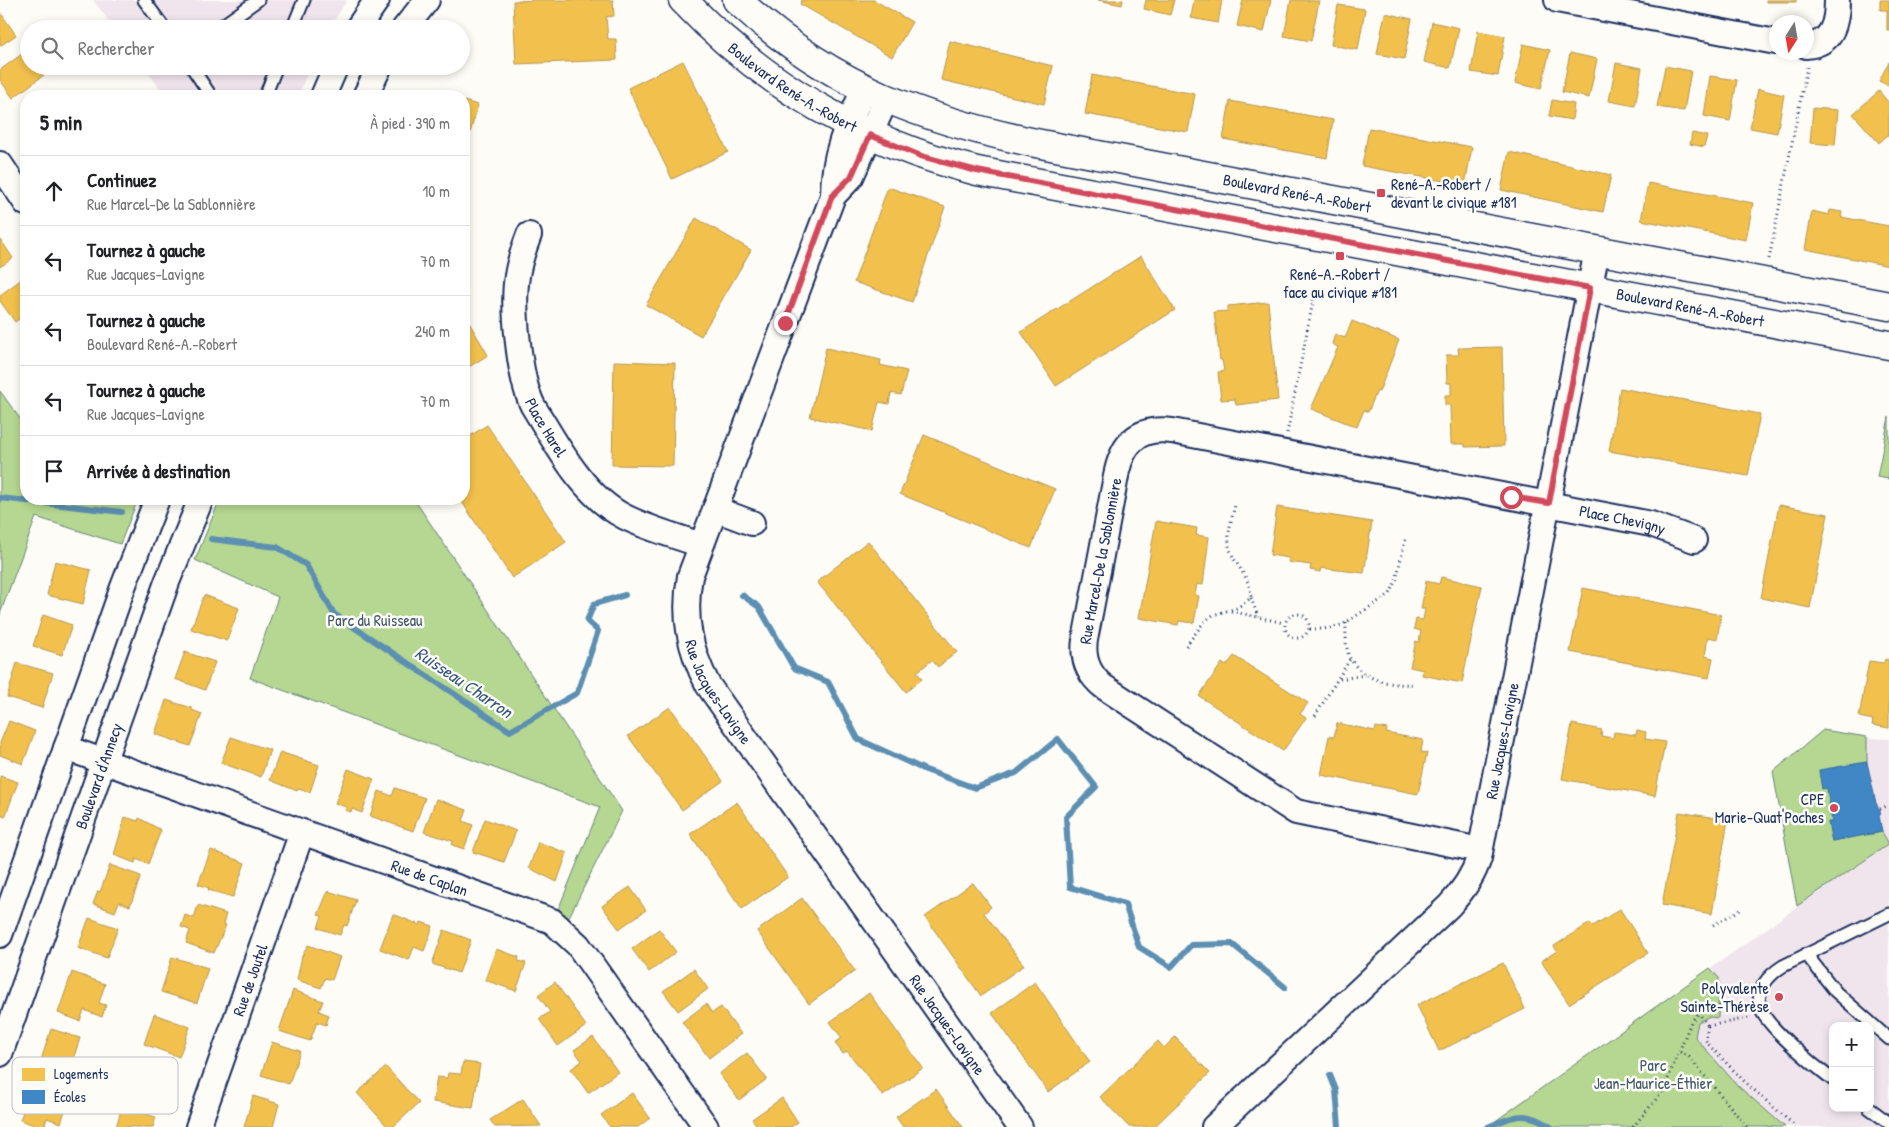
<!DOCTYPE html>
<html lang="fr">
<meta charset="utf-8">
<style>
:root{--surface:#fff;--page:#f6f6f6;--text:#202124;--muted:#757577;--line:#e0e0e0}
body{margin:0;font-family:"Patrick Hand",sans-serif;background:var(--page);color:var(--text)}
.controls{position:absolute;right:15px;bottom:15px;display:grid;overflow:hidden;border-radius:10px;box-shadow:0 2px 8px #0003}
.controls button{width:45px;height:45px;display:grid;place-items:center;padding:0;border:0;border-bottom:1px solid var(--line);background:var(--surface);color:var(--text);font:25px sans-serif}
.compass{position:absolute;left:1769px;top:15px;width:45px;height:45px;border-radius:50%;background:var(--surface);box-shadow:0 2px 8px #0003;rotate:191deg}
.stop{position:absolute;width:15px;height:15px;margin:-11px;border:4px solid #d1495b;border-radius:50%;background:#fff}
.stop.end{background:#d1495b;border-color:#fff;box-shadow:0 1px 5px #0008}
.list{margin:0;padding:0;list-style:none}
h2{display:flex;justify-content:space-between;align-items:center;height:65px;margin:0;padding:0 20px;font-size:21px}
h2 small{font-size:16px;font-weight:400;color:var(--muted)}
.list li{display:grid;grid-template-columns:32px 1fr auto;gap:15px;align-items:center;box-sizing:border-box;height:70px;padding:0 20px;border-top:1px solid var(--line)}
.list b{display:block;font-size:19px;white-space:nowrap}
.list p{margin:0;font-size:16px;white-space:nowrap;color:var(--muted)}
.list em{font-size:16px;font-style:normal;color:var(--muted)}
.icon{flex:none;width:28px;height:28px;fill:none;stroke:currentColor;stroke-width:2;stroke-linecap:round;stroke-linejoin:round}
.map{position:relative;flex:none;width:1889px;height:1127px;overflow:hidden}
.search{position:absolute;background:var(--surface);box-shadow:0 2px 8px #0003;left:20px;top:20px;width:450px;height:55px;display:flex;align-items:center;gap:12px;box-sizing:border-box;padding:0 18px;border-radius:28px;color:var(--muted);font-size:19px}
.panel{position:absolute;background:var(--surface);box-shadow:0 2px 8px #0003;left:20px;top:90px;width:450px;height:415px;border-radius:20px}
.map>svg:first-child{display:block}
</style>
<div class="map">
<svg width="1889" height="1127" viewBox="0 0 1889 1127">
<rect width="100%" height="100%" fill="#fdfcf7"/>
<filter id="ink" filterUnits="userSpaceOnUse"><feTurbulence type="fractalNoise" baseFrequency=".02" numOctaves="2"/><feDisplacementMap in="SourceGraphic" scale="10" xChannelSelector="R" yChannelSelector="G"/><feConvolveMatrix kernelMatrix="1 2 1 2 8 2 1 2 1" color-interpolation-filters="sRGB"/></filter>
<g filter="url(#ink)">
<path fill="#f1e5ed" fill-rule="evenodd" d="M93,0h254l-18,29h-214z
M143,66h167l-12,30h-132z
M1823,730l48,8 18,1v388h-402l310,-220 -24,-135zM1833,1026h37v82h-37z"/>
<path fill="#b5d791" stroke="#688378" d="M0,391l26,36v72h112l-18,45 -84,-27 -36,97z
M1889,417v62l-12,-2z
M220,499h194l208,312 -60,120 -11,-4 49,-120 -350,-129 28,-81 -83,-37z
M1823,730l44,7v25l-48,9 3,17h5l5,34 -4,1 4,18 50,-9 7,12 -92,62 -24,-134z
M1710,968l9,10 -1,40 -10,-1 -10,5 -3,15 42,48 48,42h-298z"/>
<path fill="#f2c14e" stroke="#b29553" d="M541,0h72l1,16 -8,1 2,22h8l1,21 -101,4 -3,-63z
M802,0h72l38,22 -20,35 -92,-53z
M1098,0h25l-1,5z
M1146,0h28l-4,15 -26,-6z
M1194,0h28l-4,23 -27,-5z
M1243,0h28l-7,32 -27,-6z
M1291,0l28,1 -8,40 -27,-5z
M1766,0h30v2h-30z
M1880,0h9v30h-2v-20h-7z
M1338,5l27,4 -7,41 -27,-5z
M0,12l16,23 -16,11z
M1385,13l27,6 -8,40 -27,-5z
M1432,22l27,6 -9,40 -26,-6z
M1478,31l27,5 -7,40 -27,-4z
M950,41l103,25 -9,38 -103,-24z
M1523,44l27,6 -9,39 -26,-6z
M26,51l3,3v12h9l6,9 -31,23 -13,-18v-10z
M1570,53l27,6 -8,39 -27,-6z
M683,61l45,91 -56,27 -44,-91z
M1889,62v24l-10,-5z
M1616,63l26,5 -7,38 -26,-5z
M1665,66l26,5 -7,40 -27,-4z
M1092,75l103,19 -7,38 -103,-18z
M1710,76l27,4 -7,41 -26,-5z
M418,88l28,8h-30z
M1758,89l26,6 -7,38 -27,-5z
M1879,91l10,12v31l-10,9 -26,-29z
M1552,100l22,4 -2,16 -23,-4z
M464,101l14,4 -14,49z
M1230,101l103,19 -6,38 -104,-19z
M1813,108l25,2 -3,35 -25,-2z
M1369,128l103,19 -7,38 -103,-19z
M1692,133l15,3 -3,11 -14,-3z
M1509,152l102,23 -8,37 -102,-22z
M1648,183l105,20 -7,37 -105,-20z
M888,187l57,20 -33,95 -58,-20z
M1830,210l12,2 -1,5 48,9v40l-84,-17 7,-38 17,4z
M696,218l55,32 -50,86 -55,-31z
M0,239l13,19 -13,9z
M1141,256l34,54 -119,76 -35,-54z
M26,276v38l-11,8 -15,-21v-6z
M1268,302l10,98 -42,5 -1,-6 -14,1 -3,-28 6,-1 -2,-11h-2l-6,-48 14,-1v-5z
M464,314l24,41 -24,15z
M1352,321l47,19 -20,52 -2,-1 -9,21 -4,-2 -7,17 -46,-18 27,-62 -6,-3 3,-10 10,4z
M1502,347l2,99 -39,1v-3h-14l-1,-39h-5v-10h6v-12h-4l-1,-28h13l-1,-7z
M826,348l55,12 -1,5 27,6 -6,24 -10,-2 -2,11 -10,-2 -7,29 -62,-14z
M614,361l61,2 -2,103 -61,-1z
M1620,388l140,26 -12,62 -139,-25z
M487,425l79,117 -54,36 -52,-79h4v-59z
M924,435l131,54 -24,59 -131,-54z
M1779,505l49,9 -18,94 -49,-10z
M1277,507l95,15 -8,51 -43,-5 -1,4 -10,-2 1,-5 -23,-3 1,-4 -19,-3z
M1156,521l41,7 -1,7 13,2 -6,48 -6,-1 -2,11 4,1 -5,27 -15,-2 -1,4 -39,-7z
M868,541l89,111 -19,15 -6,-7 -15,12 5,7 -16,13 -89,-110z
M55,561l36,9 -8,34 -36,-9z
M1441,577l41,9 -20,97 -40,-8 1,-5 -13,-3 6,-26 3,1 2,-11 -7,-2 2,-10 7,1 2,-11h-4l5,-28 13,3z
M1583,588l138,27 -4,24 -9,-2 -3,19 8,2 -4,20 -139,-26z
M204,595l35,13 -12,33 -36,-12z
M43,615l29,10 -10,30 -29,-9z
M185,652l30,10 -10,28 -30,-11z
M1234,656l74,47 -8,11 6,4 -23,33 -84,-55 23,-33 4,3z
M1885,659l4,1v68l-17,-3 1,-5 -14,-3 10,-56 15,2z
M17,663l36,10 -11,35 -35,-11z
M166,700l26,8v2l10,4 -12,32 -35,-12z
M670,707l53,74 -41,29 -54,-74z
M9,721l26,10 -12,33 -23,-9v-12z
M1337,723l38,8 1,-4 11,2 -1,4 37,7 -2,12 6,1 -9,41 -97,-19 8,-39 5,1z
M1572,724l30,6 -1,6 12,2 1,-6 22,3 1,-5 9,2 -1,7 20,3 -10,54 -93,-17z
M231,737l39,13 -9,27 -40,-14z
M280,752l39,13 -9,27 -12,-3 -1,2 -27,-11z
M348,769l26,10 -12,34 -10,-4 -1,3 -6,-2 1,-3 -11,-4z
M0,776l18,6 -13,35 -5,-2z
M395,788l30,10 -12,33 -43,-15 9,-25 13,5z
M436,799l31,11 -4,11 10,4 -9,24 -12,-4 1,-4 -29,-9z
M737,802l51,75 -46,32 -52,-75z
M1679,812l49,8 -16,94 -50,-9z
M125,817l13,4 1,-3 22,12 -13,34 -12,-5 -1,4 -21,-8z
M485,819l31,12 -12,31 -31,-10z
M538,842l29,11 -10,29 -28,-14z
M211,850l34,13 -12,34 -25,-7 1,-2 -11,-4z
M110,865l31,11 -11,30 -11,-4 -4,10 -22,-8 5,-13 2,1z
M973,883l18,24 -7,6 40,52 -43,31 -56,-79z
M630,887l16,23 -27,19 -17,-23z
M328,891l28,9 -9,26 -3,-1 -4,10 -22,-7 4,-12 -4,-1z
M802,898l53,73 -46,33 -52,-73z
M198,905l28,9 -3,10 3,1 -12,28 -28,-10 4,-13 -9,-3 4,-12 9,3z
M1620,909l28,44 -79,51 -28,-43 16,-10 -3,-5 36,-23 3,3z
M393,914l27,11 1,-3 12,4 -9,25 -10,-4 -5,13 -29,-11z
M89,918l29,10 -11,30 -29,-10z
M659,929l17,23 -27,20 -17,-23z
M444,930l27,10 -12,33 -27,-9z
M308,945l32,12 -8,23 -7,-2 -4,10 -24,-8 5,-24z
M496,949l23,8 -1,4 8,2 -10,28 -31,-11z
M172,957l36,11 -11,35 -36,-11z
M1503,963l22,46 -86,42 -22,-46z
M694,969l14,20 -30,22 -15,-20z
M72,972l33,12 -6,19 7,2 -4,12 -18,-7 -4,11 -22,-8z
M555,982l31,44 -28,20 -19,-27 11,-7 -12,-17z
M1035,982l55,80 -42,30 -56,-79z
M293,990l30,11 -4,10 10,4 -3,10 -9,-3 -7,19 -31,-10z
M869,993l54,75 -40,28 -36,-45 -4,3 -8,-11 7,-5 -12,-16z
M706,1004l6,9 9,-6 20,27 -32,24 -27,-36z
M154,1014l36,13 -11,30 -35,-13z
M51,1029l29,9 -10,31 -29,-9z
M593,1037l25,35 -30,21 -17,-24 11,-8 -8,-11z
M1175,1037l35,36 -56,54h-25l-29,-30 58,-56 6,7z
M272,1042l28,9 -11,33 -28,-9z
M747,1053l20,26 -28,21 -20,-26z
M463,1062l17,2 -7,44 -40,-6 4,-25 10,1 1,-5 13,1z
M386,1067l33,36 -26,24h-5l-31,-34z
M34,1080l37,12 -10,31 -14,-5 -3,9h-4l-20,-7z
M936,1089l27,38h-60l-7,-10z
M632,1093l18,25 -12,9h-28l-9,-12z
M253,1096l26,8 -6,23h-29z
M782,1098l16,24 -7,5h-33l-6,-8z
M523,1099l18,27 -46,1 -5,-7z
M122,1107l34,10 -3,10h-37z"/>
<path fill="#3f88c5" stroke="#346da6" d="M1867,762l9,41 5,10 -2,2 3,17 -50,9 -4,-19h4l-5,-34 -5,1 -3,-19z"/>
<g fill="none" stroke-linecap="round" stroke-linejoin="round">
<path stroke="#5c8fb1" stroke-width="6" d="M0,498l122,14
M211,539l66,8 29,18 28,49 176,117 67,-38 21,-62 -11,-10 7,-17 31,-9
M742,595l17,12 35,61 34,14 30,57 65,30 52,19 41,-15 42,-34 38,48 -30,30 4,70 55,17 14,43 32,20 20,-22 41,-1 53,43
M1330,1075l6,15 3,37
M1488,1127c26,-12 39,-17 63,0"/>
<defs>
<path id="lane" d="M144,0l21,29
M217,29l41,-29
M292,29l12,-29
M191,66l20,30
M265,96l12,-30
M1806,954l30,38 53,47
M1833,1080c-17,-13 -68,-54 -73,-73 -4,-19 9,-32 23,-41l106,-52
M1869,1108l20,15"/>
<g id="street">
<path d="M1557,0l219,42"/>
<path d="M357,29l20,-29"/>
<path d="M404,29l23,-29"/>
<path d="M1806,46c27,-2 31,-24 31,-46"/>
<path id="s1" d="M864,90c-18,37 -31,64 -31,106l-143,380c-7,40 -1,73 18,109l312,442"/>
<path d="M323,96l13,-30"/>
<path d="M365,96l15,-30"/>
<path d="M0,164l26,39"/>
<path d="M833,196l18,-19 35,-78"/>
<path id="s2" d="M529,235c-5,13 -10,26 -12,41 -5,30 2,103 16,130 24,39 50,90 92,111 24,12 51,19 76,28"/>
<path d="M715,509l37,14"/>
<path id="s3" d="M66,748l486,173 26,24 128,182"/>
<path id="s4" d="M1480,850l-184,-38 -192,-125c-15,-12 -22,-27 -19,-47l32,-169c7,-30 23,-44 55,-40l479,93 43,16"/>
<path d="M0,935l123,-348 34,-88"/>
<path id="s5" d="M0,1054l167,-472 34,-83"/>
<path id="s6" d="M198,1127l104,-295"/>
<path id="s7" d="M1214,1127l235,-221c14,-15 24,-29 30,-48l118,-608"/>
</g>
<g id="secondary">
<path id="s8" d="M683,0c80,85 181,143 294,171l912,174"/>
<path id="s9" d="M737,0c96,89 193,123 319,147l833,159"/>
</g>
</defs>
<use href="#lane" stroke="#1b2f5e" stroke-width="15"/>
<use href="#street" stroke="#1b2f5e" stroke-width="28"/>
<use href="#secondary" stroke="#1b2f5e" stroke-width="31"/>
<path stroke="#1b2f5e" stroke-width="3" stroke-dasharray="1 4" stroke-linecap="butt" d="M1769,259l38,-192
M1287,433l27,-137
M1251,598l7,19
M1231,611l53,12
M1285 626a12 12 0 1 1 24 0a12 12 0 1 1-24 0Z
M1346,623c0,11 -1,25 4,35 12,22 41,28 63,26
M1310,629h14l18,-4 48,-31 6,-13 10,-45
M1186,646l18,-24 9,-7 24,-7 14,-10c-1,-22 -13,-28 -20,-46 -6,-14 1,-33 4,-47
M1340,679l25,-4
M1315,716l35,-57
M1880,809l9,-4
M1713,925l29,-16
M1698,1012l10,14
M1708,1026l-3,13 3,5 37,38 51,45
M1708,1026l41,-8
M1680,1052l9,5 58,70
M1633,1127l30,-36 28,-69c9,-12 17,-16 32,-16"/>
<use href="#lane" stroke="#fdfcf7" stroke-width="11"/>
<use href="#street" stroke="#fdfcf7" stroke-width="24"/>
<use href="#secondary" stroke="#fdfcf7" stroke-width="28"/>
</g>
</g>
<g fill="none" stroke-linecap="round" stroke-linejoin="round" filter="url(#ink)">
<path stroke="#d1495b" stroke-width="6" d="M785,323l47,-127 19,-19 19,-42 51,21 56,15 613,117 -41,215 -38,-6"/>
</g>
<g fill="#d1495b" stroke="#fdfcf7" stroke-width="2">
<rect x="1376" y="188" width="10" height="10" rx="2.5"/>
<rect x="1335" y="251" width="10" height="10" rx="2.5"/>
<circle cx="1834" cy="808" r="5"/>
<circle cx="1779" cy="997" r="5"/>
</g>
<g text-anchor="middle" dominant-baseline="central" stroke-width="5" stroke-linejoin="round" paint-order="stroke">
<g font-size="16" fill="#1b2f5e" stroke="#fdfcf7">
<text stroke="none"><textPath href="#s8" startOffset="141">Boulevard René-A.-Robert</textPath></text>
<text stroke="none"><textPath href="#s9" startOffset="602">Boulevard René-A.-Robert</textPath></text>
<text stroke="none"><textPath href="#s8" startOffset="1071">Boulevard René-A.-Robert</textPath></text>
<text stroke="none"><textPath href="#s2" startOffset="200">Place Harel</textPath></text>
<text stroke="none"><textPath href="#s4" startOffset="1178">Place Chevigny</textPath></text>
<text stroke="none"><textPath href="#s4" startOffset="551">Rue Marcel-De la Sablonnière</textPath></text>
<text stroke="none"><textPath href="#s1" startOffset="641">Rue Jacques-Lavigne</textPath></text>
<text stroke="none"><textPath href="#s7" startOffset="499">Rue Jacques-Lavigne</textPath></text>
<text stroke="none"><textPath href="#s5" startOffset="295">Boulevard d'Annecy</textPath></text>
<text stroke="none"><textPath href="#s3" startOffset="386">Rue de Caplan</textPath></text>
<text stroke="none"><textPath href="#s6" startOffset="156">Rue de Joutel</textPath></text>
<text stroke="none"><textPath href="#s1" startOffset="1046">Rue Jacques-Lavigne</textPath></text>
</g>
<g font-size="16" fill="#1b2f5e" stroke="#fdfcf7" text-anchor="end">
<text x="1391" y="184" text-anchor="start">René-A.-Robert /<tspan x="1391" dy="18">devant le civique #181</tspan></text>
<text x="1340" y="274" text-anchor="middle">René-A.-Robert /<tspan x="1340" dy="18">face au civique #181</tspan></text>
<text x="1824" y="799">CPE<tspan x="1824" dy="18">Marie-Quat'Poches</tspan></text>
<text x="1769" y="988">Polyvalente<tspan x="1769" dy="18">Sainte-Thérèse</tspan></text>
</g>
<g font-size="16" fill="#42596b" stroke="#fdfcf7">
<text x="375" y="620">Parc du Ruisseau</text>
<text x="1653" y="1065">Parc<tspan x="1653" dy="18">Jean-Maurice-Éthier</tspan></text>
</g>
<g font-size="18" font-style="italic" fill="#365781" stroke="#fdfcf7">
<text transform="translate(464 682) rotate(34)">Ruisseau Charron</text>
</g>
</g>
<rect x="12" y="1057" width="166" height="57" rx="8" fill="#fdfcf7" stroke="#b9bec9" stroke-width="1"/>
<rect x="22" y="1068" width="23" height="13" fill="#f2c14e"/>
<rect x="22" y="1090" width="23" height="14" fill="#3f88c5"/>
<g font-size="14" fill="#1b2f5e">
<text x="54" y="1079">Logements</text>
<text x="54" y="1102">Écoles</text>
</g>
</svg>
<div class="controls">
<button>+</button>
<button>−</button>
</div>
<svg class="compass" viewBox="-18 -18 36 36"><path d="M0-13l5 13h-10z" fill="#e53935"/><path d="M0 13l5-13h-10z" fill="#757577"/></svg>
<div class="stop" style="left:1511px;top:497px"></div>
<div class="stop end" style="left:785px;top:323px"></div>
<div class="search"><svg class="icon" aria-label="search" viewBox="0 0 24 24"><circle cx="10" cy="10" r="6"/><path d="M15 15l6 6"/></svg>Rechercher</div>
<section class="panel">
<h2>5 min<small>À pied · 390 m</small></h2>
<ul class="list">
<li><svg class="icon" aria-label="ahead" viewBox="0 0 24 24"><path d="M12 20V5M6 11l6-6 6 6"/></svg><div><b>Continuez</b><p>Rue Marcel-De la Sablonnière</p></div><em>10 m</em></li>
<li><svg class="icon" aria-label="left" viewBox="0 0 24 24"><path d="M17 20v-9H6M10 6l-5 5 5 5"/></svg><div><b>Tournez à gauche</b><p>Rue Jacques-Lavigne</p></div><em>70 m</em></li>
<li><svg class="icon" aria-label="left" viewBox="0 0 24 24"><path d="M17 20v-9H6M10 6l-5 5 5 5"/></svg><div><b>Tournez à gauche</b><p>Boulevard René-A.-Robert</p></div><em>240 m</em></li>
<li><svg class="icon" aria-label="left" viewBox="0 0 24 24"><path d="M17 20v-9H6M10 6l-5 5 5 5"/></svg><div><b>Tournez à gauche</b><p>Rue Jacques-Lavigne</p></div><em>70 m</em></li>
<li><svg class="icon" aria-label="arrive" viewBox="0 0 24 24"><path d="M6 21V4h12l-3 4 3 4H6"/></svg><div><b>Arrivée à destination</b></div></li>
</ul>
</section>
</div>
